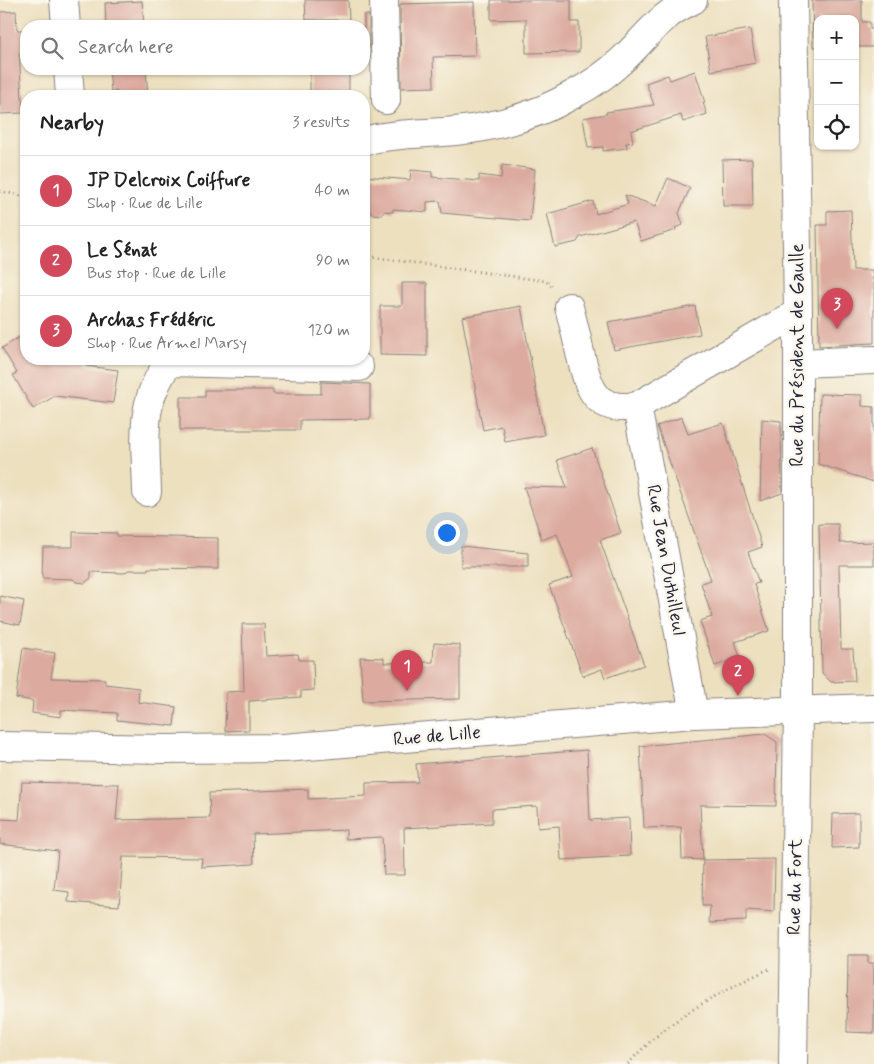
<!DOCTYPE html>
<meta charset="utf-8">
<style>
:root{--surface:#fff;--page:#f2f2f2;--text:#222;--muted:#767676;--line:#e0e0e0;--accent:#d1495b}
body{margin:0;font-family:Mynerve,sans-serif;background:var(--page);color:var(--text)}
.controls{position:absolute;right:15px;top:15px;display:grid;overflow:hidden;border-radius:10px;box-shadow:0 1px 4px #0004}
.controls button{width:45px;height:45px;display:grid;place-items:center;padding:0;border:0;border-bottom:1px solid var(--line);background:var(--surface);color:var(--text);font:25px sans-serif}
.you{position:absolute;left:446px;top:532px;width:18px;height:18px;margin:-12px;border:4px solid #fff;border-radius:50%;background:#1a73e8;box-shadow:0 0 0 8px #1a73e833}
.badge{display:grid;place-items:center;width:32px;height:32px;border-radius:50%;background:var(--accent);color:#fff;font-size:16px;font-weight:700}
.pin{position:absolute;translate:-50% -41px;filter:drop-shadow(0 1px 2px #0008)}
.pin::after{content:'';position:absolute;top:26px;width:18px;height:15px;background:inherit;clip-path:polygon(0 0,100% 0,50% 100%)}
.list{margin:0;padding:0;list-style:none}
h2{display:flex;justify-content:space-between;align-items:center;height:65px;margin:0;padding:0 20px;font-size:21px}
h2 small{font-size:16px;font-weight:400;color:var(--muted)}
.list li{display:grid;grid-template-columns:32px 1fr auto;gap:15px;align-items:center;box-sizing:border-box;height:70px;padding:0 20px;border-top:1px solid var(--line)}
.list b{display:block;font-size:19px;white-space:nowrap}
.list p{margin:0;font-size:16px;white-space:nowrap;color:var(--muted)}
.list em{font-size:16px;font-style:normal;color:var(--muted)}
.icon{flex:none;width:28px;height:28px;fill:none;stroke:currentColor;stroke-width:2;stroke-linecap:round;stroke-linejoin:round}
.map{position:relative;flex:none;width:874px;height:1064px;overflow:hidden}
.search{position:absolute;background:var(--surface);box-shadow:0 1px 4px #0004;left:20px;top:20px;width:350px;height:55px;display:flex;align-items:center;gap:12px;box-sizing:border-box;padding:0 18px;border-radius:20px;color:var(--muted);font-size:19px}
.panel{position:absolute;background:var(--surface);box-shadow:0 1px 4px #0004;left:20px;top:90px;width:350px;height:275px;border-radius:20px}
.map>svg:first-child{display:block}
</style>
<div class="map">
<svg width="874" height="1064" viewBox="0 0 874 1064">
<rect width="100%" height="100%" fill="#fbf7ec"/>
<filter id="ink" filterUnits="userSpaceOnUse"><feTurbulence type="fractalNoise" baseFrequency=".02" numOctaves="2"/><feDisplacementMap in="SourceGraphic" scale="10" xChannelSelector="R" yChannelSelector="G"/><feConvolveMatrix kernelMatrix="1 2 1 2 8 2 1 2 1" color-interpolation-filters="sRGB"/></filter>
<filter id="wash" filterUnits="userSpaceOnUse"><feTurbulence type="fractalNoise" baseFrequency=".0096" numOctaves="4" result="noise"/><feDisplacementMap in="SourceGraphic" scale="20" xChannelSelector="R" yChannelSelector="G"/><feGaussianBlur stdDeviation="1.12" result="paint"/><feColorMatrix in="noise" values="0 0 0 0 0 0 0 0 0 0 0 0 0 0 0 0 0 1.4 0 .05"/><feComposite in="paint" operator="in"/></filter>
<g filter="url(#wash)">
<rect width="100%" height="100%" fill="#ede0bf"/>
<g id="blocks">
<path fill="#dcaa9f" d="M305,0h43l1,20h-43z
M491,0h80v22h8v30l-53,1v-34l-35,1z
M812,0h50v22h8v7h3v18h-18v-28h-37v28h-5z
M142,1l2,25h-38l-1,-23z
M474,2l1,54 -42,1 1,30 -33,1 -1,-84z
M16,11l1,19h7l1,23h-6l4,60 -23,1v-102z
M364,15h5v33h-5z
M750,29l6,34 -45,8 -6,-34z
M109,69h37l2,27h-31v-5l-6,1z
M310,69h39v27h-39z
M695,71l10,32h-2l4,11 -24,8 -2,-7 -50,16 2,11 -7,1 1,5 -24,3v-4l-15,1 -5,-30 24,-4 -1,-2 48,-7 -8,-22 22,-8 2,5z
M752,159l1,47h-30l-1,-46z
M502,165l33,4 -5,52 -88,-8 -2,-12 -13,1v10l-34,-3v3l-8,-1 -4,4 -9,-1 -8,-10v-28l46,4 1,-10 21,2v5l47,4v-6l22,3z
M668,178l22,10 -11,25 4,12 -8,3 1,2 -35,11 -7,-19 -54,15 -3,5 -22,5 -8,-33 46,-13 3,13 32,-10 -3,-9 31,11z
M851,210l2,60h19l1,10h1v63l-55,3 -2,-121h10v-14z
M402,283h25v73l-47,-1v-49h22z
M521,306l23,129 -39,7 -3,-16 -19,4 -21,-113z
M695,306l5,28 -86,16 -6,-28z
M26,333v26h61l-1,7 32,4 -5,33 -58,-7 -22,13 -20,-34 4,-2 -15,-25z
M321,382l49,2v35l-70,1v10h-120v-33h25v-7h68v4h48z
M820,394l42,1v11l12,1v75l-56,-18z
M682,417l6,17 35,-11 39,124 -14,5 11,31 -5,1 15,47 -34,11 5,15 -25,9 -15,-45 12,-4 -11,-34 10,-3 -54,-154z
M762,419l19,2 1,72 -22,8z
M592,448l29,85 -21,7 44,125 -39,13 -3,-9 -19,7 -3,-8 -31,-83 24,-8 -16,-43 -15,6 -18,-53 43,1 -10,-28z
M819,524h19l2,19 34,-1v23h-35l2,84h12l2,32 -24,1 -9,-9z
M73,532l44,1v3l101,2v31l-70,-1v2h-20l-3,3 -34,-1v6l-6,5 -9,-1 -3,-3 -31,-1 1,-31h30z
M461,546l67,7v14h-67z
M0,596l24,5 -4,24 -20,-4z
M242,624h22l2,32 32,-2 1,6h14l1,30 -13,1v6l-52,4v29l-24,1 1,-39 18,-1z
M434,643l26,2v54l-97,2 -3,-44 24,1v5l49,-1z
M23,648l32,5 -4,25 54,1v5l34,4 -1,14 38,5 -2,19 -57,-6v-7l-56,-3v7l-29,-4 1,-12 -17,-3z
M765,734l12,8 -1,64 -76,-1 3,55 -21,-1 -1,-32 -37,1 -4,-82z
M587,750l3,70 39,-2 1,38 -69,4 -2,-34 -21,2 -1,-22 -45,3v14l-88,5 1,47h-21l-2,-38 -36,2v-9l-93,4 1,30 -53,3 1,-9 -79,-1 -4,49 -51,-4 1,-10 -15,-2 4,-39 -58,-7v-25l19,1 3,-38 97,2 -3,36 94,-2 -1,-25 99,-4v10l58,-3v-13l52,-1 -2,-18z
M859,813v34l-27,1 1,-34z
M775,859l-1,53 -28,-2v11l-37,2 1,-17h-8l1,-46z
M848,955h20v8h6v70l-27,-1z"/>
</g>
</g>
<g filter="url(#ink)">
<use href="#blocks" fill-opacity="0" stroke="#88817d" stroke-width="1"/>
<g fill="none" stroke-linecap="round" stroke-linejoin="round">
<defs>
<path id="minor" d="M64,0l2,26
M384,0l2,100
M68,69l2,27
M364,141c29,-8 61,-7 91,-10 41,-4 83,-16 119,-37 17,-9 33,-20 47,-33 26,-24 38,-46 72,-61
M569,307c4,15 8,31 11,46 9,35 14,60 57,53l57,308
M170,362l189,5
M798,363l76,-3
M637,406l161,-93
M147,492c-1,-52 -10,-91 25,-133
M793,1064l5,-354v-397l-5,-313"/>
<path id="major" d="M0,746l164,3 120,-1 410,-34 180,-6"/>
</defs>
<use href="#minor" stroke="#88817d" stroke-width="30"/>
<use href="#major" stroke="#88817d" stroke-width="30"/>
<path stroke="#88817d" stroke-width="3" stroke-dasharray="1 4" stroke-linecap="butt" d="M0,191l26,6
M364,256l182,25 8,7
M628,1064c39,-44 89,-71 141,-95"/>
<use href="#minor" stroke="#fff" stroke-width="28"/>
<use href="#major" stroke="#fff" stroke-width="28"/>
</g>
</g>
<g text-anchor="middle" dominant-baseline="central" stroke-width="5" stroke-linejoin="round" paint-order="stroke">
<g font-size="19" fill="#22223b" stroke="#fbf7ec">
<text transform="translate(797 355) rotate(-90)">Rue du Président de Gaulle</text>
<text transform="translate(666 560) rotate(80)">Rue Jean Duthilleul</text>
<text transform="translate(437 736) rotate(-5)">Rue de Lille</text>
<text transform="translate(795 887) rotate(-89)">Rue du Fort</text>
</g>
</g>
</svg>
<div class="controls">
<button>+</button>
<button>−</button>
<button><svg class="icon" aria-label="locate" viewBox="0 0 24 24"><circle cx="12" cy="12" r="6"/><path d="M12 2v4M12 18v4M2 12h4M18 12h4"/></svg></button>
</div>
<div class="you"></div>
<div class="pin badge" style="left:407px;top:691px">1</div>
<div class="pin badge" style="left:738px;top:696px">2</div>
<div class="pin badge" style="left:837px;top:329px">3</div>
<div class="search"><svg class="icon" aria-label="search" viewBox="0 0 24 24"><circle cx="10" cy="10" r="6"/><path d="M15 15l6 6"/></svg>Search here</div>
<section class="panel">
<h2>Nearby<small>3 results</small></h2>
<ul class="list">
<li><span class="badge">1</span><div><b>JP Delcroix Coiffure</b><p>Shop · Rue de Lille</p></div><em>40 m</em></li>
<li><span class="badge">2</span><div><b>Le Sénat</b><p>Bus stop · Rue de Lille</p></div><em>90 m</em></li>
<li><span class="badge">3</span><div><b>Archas Frédéric</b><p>Shop · Rue Armel Marsy</p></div><em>120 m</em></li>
</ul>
</section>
</div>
